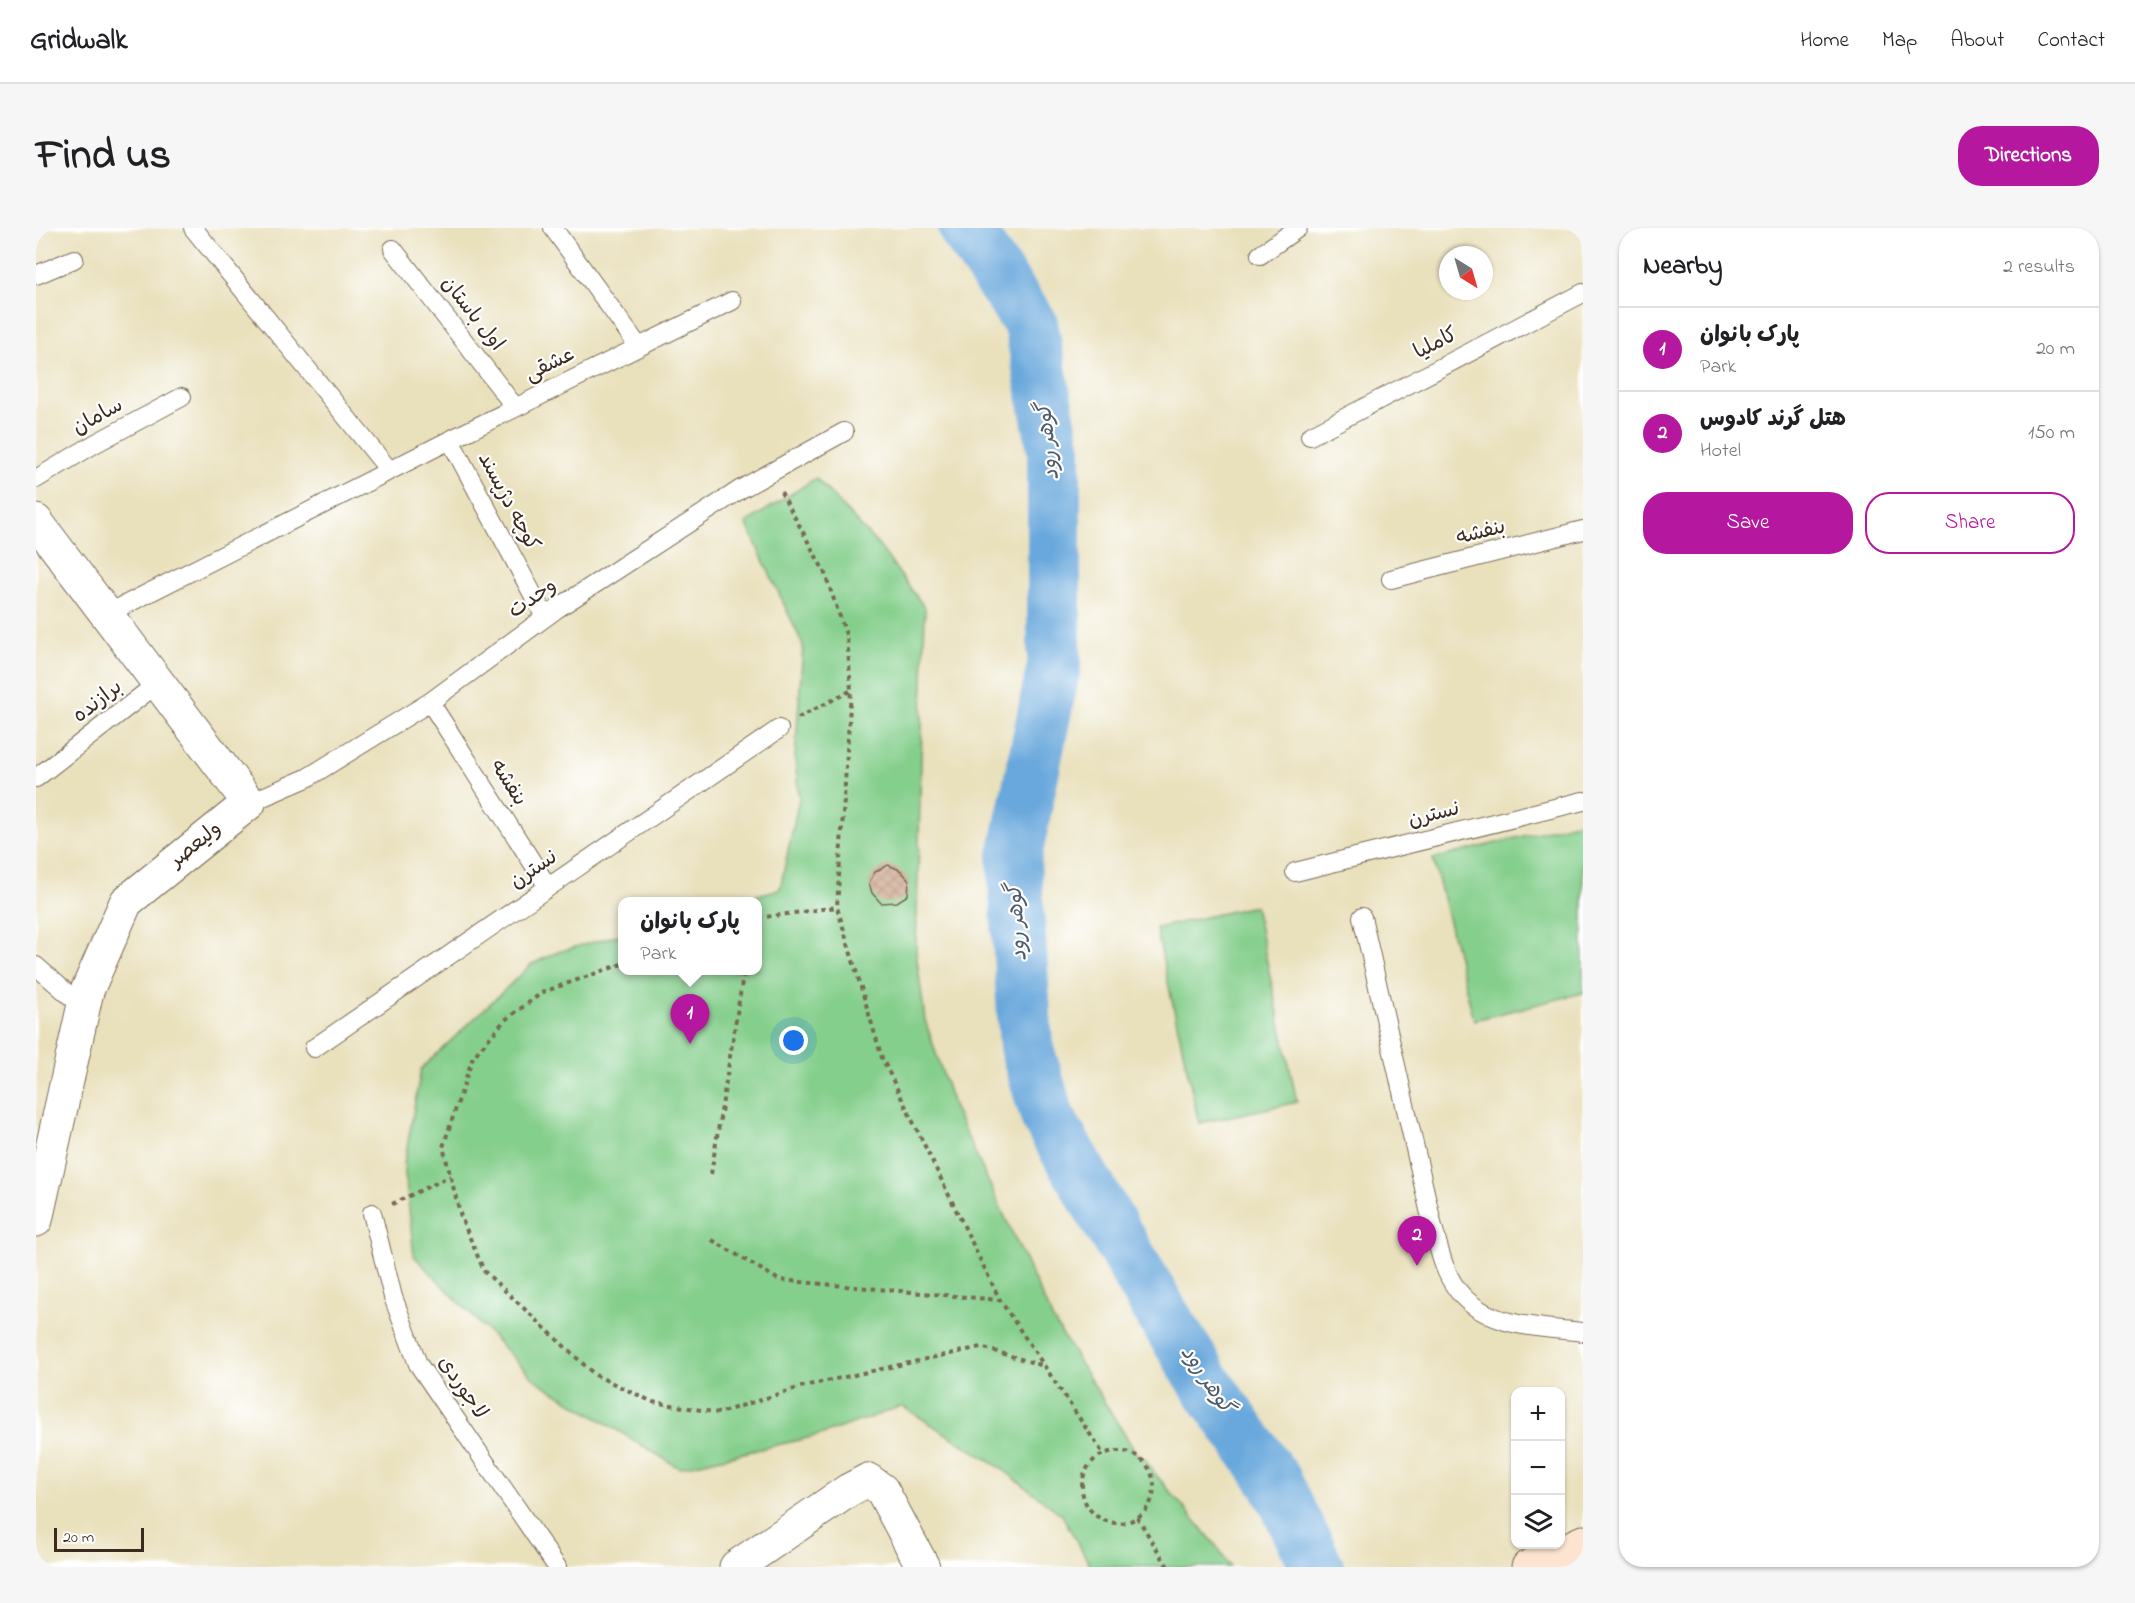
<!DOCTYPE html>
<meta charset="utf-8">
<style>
:root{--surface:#fff;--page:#f6f6f6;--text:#202124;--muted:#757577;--line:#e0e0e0;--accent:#b5179e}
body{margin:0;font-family:"Indie Flower","Playpen Sans Arabic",sans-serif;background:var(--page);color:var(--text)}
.controls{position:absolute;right:18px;bottom:18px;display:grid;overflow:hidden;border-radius:12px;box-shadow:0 2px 4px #0004}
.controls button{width:54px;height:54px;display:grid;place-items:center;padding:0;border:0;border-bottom:2px solid var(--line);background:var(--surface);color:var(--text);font:30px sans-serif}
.compass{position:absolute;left:1403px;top:18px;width:54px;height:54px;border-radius:50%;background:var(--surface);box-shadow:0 2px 4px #0004;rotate:143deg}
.scale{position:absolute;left:18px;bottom:15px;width:90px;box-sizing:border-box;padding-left:6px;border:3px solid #3b2a1e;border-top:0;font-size:16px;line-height:21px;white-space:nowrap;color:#3b2a1e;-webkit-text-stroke:4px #fff;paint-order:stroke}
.you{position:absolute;left:758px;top:813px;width:21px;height:21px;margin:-15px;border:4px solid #fff;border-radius:50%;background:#1a73e8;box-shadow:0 0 0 9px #1a73e833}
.badge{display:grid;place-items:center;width:39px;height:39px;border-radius:50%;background:var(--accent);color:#fff;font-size:20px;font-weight:700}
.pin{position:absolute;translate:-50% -50px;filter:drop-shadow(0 2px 3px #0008)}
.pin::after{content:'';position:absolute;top:32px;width:21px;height:18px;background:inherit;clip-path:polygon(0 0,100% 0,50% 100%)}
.popup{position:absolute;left:582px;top:669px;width:144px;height:78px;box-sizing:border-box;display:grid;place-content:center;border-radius:12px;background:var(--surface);filter:drop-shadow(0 2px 4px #0005);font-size:20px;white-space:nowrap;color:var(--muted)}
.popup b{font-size:22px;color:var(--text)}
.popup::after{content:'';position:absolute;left:50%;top:100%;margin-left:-12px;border:12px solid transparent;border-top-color:var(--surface)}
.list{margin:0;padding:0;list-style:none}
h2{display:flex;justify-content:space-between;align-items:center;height:78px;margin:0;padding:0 24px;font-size:26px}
h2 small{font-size:20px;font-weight:400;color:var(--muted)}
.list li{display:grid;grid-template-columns:39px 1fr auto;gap:18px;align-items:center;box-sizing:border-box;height:84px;padding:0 24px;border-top:2px solid var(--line)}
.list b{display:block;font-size:22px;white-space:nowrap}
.list p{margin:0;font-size:20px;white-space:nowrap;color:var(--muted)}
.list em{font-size:20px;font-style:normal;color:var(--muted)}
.actions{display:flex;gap:12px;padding:18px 24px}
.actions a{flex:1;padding:14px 0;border:2px solid var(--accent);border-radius:24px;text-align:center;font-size:21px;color:var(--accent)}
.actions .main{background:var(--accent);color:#fff}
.icon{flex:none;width:33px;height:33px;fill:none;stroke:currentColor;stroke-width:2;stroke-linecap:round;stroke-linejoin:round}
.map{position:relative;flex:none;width:1547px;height:1339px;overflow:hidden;border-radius:24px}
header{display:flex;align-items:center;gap:36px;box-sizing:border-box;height:84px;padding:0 30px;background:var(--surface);border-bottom:2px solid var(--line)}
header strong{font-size:28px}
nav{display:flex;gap:33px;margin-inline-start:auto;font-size:21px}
.intro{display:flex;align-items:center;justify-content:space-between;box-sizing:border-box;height:144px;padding:0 36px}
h1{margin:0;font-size:42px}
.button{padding:15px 27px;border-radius:24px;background:var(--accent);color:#fff;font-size:21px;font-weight:700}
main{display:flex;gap:36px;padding:0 36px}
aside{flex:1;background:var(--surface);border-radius:24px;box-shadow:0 2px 4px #0004}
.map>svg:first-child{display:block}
</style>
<header>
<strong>Gridwalk</strong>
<nav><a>Home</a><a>Map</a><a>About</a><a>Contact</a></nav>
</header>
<div class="intro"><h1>Find us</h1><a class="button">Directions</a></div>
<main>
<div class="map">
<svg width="1547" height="1339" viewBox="0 0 1547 1339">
<defs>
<pattern id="building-cross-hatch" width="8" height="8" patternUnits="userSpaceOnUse" patternTransform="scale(1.5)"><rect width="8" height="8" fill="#cda388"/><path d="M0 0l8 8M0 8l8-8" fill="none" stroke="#a8856f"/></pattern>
</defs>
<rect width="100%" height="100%" fill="#fff"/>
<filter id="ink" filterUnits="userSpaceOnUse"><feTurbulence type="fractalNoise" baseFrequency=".0167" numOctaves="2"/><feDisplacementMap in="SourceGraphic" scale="12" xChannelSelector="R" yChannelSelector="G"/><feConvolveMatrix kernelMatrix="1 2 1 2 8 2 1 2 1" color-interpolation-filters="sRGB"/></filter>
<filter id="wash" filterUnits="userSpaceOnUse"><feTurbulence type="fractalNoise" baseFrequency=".008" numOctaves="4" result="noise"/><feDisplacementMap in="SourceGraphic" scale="24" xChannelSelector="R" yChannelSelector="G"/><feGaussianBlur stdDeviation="1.35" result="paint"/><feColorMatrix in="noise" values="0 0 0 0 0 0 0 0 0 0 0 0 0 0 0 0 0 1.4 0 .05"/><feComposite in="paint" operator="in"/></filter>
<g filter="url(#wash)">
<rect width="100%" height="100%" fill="#e9e0bc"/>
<path fill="#85cf8c" stroke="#607c55" stroke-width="1.5" d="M780,250l63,68 46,62 -9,344 9,68 29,88 99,212 85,136 8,4 5,9 64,75 15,23h-139l-29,-52 -61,-47 -99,-62 -82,29 -141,33 -144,-88 -121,-124 -10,-92 17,-95 111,-105 26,-12 64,-18v36h136v-68l-22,-1 44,-12 19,-90 -4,-40 8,-114 -57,-122z
M1547,593v172l-109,27 -41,-161z
M1219,678l42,196 -98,21 -43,-195z"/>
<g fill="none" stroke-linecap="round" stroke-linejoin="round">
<path stroke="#69a8dc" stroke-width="54" d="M929,0l66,96 23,126v216l-40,195 12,185 22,72 113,194 47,75 67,94 42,86"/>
</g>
<g id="blocks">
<path fill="url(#building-cross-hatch)" d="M852,637l12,5 9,10 -1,15 -11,7 -16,1 -9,-10 -3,-10 6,-11z"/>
</g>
</g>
<g filter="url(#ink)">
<use href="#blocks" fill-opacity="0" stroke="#786a55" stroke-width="1.5"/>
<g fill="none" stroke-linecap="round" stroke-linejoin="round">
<defs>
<path id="service" d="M157,0l196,242
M517,0l86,119
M357,21l122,158
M1224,27l38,-27
M0,47l38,-16
M1274,208l273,-143
M414,212l95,177
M0,251l60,-36 86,-46
M1355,351l192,-49
M71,386l343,-174 282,-139
M394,474l118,185
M0,550l122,-95
M213,575l58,-25 123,-76 128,-94 183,-119 103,-57
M1259,644l288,-71
M1326,689l71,310c6,21 10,43 23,61 28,40 84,39 127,44
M0,738l47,41
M278,820l465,-319
M336,985l21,84 25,67 139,203"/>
<path id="minor" d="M0,293l213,282 -123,99 -39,89 -51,229
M700,1339l113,-77 19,-10 14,10 41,77"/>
<path id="secondary" d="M1492,1339l55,-25"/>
</defs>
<use href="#service" stroke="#786a55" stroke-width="20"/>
<use href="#minor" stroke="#786a55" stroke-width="35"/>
<use href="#secondary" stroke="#786a55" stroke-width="35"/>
<path stroke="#786a55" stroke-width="4" stroke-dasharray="4.5 4.5" stroke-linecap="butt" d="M745,264l43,79 23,66 4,53 -14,217 45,151 118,242 104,155
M762,490l52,-27
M722,690l79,-11
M586,736l-79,28 -38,28 -32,37 -30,90 18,70 23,54 111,104 58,27 66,11 85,-27 177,-39 63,19
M675,946l33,-204
M356,976l59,-28
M676,1012l67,40 220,20
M1046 1259a36 36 0 1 1 72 0a36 36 0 1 1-72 0Z
M1101,1289l31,50"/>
<use href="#service" stroke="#fff" stroke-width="18"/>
<use href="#minor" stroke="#fff" stroke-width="33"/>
<use href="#secondary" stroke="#fde4d1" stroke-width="33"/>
</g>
</g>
<g text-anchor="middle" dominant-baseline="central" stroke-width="4.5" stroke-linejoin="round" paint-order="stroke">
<g font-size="21" fill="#3b2a1e" stroke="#fff">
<text transform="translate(436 86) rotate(52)">اول باستان</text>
<text transform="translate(1400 116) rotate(-27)">کاملیا</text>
<text transform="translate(514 137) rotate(-26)">عشقی</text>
<text transform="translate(62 189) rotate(-29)">سامان</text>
<text transform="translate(472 274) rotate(62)">کوچه دژپسند</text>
<text transform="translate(1445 305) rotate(-14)">بنفشه</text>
<text transform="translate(497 371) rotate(-35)">وحدت</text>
<text transform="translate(62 474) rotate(-38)">برازنده</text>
<text transform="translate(472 555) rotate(58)">بنفشه</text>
<text transform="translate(1398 587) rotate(-14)">نسترن</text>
<text transform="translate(160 617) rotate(-39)">ولیعصر</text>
<text transform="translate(498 642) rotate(-34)">نسترن</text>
<text transform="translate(426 1160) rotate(56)">لاجوردی</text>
</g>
<g font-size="22" font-style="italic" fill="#4d5c6a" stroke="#fff">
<text transform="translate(1013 214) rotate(-96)">گوهر رود</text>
<text transform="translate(982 695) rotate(-94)">گوهر رود</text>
<text transform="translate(1170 1152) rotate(56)">گوهر رود</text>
</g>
</g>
</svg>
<div class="controls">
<button>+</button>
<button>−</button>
<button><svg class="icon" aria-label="layers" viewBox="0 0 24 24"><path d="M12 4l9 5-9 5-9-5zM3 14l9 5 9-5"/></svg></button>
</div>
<svg class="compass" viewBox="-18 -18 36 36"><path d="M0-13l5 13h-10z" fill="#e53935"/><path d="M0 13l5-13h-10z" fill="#757577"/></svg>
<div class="scale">20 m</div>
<div class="you"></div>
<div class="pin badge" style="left:654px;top:816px">1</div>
<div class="popup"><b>پارک بانوان</b>Park</div>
<div class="pin badge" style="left:1381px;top:1038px">2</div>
</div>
<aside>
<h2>Nearby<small>2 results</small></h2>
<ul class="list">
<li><span class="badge">1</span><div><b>پارک بانوان</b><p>Park</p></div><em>20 m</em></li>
<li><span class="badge">2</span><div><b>هتل گرند کادوس</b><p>Hotel</p></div><em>150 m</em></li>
</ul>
<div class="actions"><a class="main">Save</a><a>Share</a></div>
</aside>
</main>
